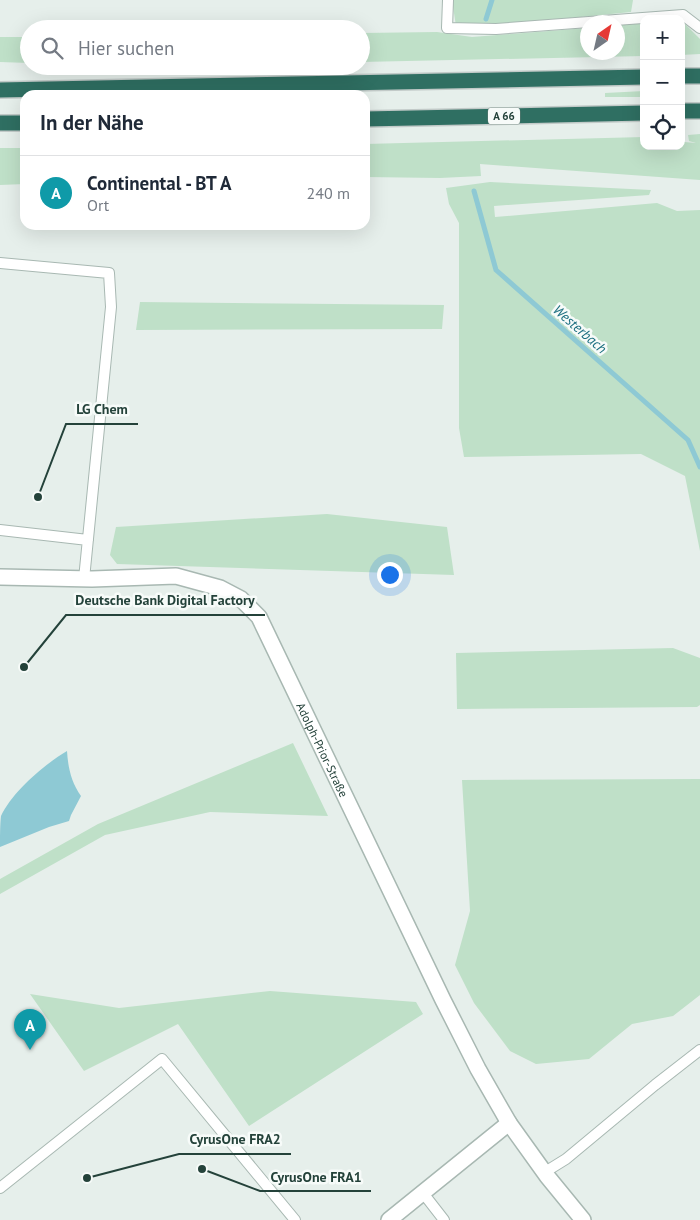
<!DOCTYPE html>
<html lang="de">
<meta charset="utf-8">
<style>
:root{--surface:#fff;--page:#f2f2f3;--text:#1f2937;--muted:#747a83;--line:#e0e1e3;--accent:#0b8043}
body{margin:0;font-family:"PT Sans",sans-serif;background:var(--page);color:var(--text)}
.controls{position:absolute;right:15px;top:15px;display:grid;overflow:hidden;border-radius:10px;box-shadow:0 5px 20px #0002}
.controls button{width:45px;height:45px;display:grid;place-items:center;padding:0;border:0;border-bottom:1px solid var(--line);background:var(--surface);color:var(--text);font:25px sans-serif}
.compass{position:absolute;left:580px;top:15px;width:45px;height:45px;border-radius:50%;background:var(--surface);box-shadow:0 5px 20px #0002;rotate:34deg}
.you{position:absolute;left:389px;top:574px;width:18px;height:18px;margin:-12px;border:4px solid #fff;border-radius:50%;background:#1a73e8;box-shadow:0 0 0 8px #1a73e833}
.badge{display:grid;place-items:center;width:32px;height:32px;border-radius:50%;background:var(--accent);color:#fff;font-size:16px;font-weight:700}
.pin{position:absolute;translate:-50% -41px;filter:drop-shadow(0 1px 2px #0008)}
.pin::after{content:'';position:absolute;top:26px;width:18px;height:15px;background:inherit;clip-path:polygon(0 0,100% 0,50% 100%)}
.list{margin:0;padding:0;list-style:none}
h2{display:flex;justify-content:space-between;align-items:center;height:65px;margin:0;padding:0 20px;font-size:21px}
h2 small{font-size:16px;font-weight:400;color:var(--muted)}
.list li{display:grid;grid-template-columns:32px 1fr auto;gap:15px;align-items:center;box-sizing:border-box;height:75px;padding:0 20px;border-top:1px solid var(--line)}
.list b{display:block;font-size:19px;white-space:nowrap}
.list p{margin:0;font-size:16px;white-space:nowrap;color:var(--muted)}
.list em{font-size:16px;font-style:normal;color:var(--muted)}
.icon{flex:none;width:28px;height:28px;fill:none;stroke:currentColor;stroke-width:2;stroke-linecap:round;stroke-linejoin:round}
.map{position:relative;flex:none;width:700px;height:1220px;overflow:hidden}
.search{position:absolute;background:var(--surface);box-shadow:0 5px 20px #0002;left:20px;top:20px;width:350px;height:55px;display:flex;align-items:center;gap:12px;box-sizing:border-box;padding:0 18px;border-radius:28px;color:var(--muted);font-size:19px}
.panel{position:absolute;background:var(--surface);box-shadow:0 5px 20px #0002;left:20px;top:90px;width:350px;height:140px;border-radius:15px}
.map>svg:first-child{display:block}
</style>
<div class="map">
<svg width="700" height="1220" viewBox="0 0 700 1220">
<rect width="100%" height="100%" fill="#e6efeb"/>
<path fill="#bfe0c8" d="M452,0h181l-2,12 -162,16 -13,-2z
M681,20l19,19v15l-19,1z
M644,23v33l-283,6v-29l76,-1 35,5 115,-9 1,24h30v-27z
M0,37h29v26l-29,-1z
M644,91v6h-39v-4z
M700,134v46l-220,-16 1,12 -41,2 -75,-1v-33l279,-7v9h37v-11h2l1,7 12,1 -7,-2 -1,-6z
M0,148h25v36l-25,1z
M490,182l161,8 -2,5 -155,11 1,11 162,-14 20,8 23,-1v341l-15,-75 -44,-22 -177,3 -5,-29v-205l-10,-19 -3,-16z
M140,302l304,3 -2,24 -306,1z
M327,514l120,13 7,48 -337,-11 -7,-9 6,-28z
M673,648l27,10v47l-3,2 -240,2 -1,-56z
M293,743l35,73 -118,-4 -105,23 -105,59v-15l98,-55z
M700,779v216l-27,21 -41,8 -43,35 -53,5 -26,-13 -36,-48 -19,-38 15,-54 -8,-131z
M270,991l146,11 7,12 -174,112 -71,-102 -94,47 -54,-77 89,14z"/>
<path fill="#8ec9d4" d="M67,751c1,16 4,31 14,45l-10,19 -2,6 -20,6 -49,20c0,-8 0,-23 1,-31 11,-24 44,-52 66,-65z"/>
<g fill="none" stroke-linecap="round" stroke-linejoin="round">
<path stroke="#8ec9d4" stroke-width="5" d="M486,19l6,-19
M474,191l22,79 192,170 12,27"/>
<defs>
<path id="service" d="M448,0l-1,28 49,1 187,-14 17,13
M0,263l109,10 2,34 -27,272
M0,530l88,10
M545,1172l21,-13 89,-74 45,-35
M0,1188l162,-129 133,161
M423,1193l21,27"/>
<g id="minor">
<path id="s1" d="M0,577l92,2 84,-3 44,12 21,11 18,18 184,383 35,69 31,54 38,53 36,44"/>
<path d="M389,1220l120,-97"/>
</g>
<path id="motorway" d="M681,76h19
M0,90l644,-13
M681,111h19
M365,119l279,-6
M0,123h25"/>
</defs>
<use href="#service" stroke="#a8b8b2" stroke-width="12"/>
<use href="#minor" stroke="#a8b8b2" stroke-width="18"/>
<use href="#motorway" stroke="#c2cac8" stroke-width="18"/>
<use href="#service" stroke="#fff" stroke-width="10"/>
<use href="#minor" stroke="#fff" stroke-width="15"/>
<use href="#motorway" stroke="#2f6f62" stroke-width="15"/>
</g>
<g text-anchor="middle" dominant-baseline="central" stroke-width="5" stroke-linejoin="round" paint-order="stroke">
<rect fill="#f7fbf9" stroke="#637a73" stroke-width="1" x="488" y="107.5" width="32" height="17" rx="4"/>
<g font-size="11" font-weight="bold" fill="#24423a">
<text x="504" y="116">A 66</text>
</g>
<g font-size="12" fill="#24423a" stroke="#f7fbf9">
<text stroke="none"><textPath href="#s1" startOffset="418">Adolph-Prior-Straße</textPath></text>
</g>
<g font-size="14" font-style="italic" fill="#1c6f80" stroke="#f7fbf9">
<text transform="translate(580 329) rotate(41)">Westerbach</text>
</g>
</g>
<path fill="none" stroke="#24423a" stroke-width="2" d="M38 497L66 424H138M24 667L66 615H265M87 1178L179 1154H291M202 1169L260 1191H371"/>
<g fill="#24423a" stroke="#f7fbf9" stroke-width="2">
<circle cx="38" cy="497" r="5"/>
<circle cx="24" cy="667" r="5"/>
<circle cx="87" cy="1178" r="5"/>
<circle cx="202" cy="1169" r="5"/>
</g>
<g font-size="14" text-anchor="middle" font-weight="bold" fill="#24423a" stroke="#f7fbf9" stroke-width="5" stroke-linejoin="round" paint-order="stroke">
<text x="102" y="414">LG Chem</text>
<text x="165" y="605">Deutsche Bank Digital Factory</text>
<text x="235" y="1144">CyrusOne FRA2</text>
<text x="316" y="1182">CyrusOne FRA1</text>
</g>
</svg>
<div class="controls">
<button>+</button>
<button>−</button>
<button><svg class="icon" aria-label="locate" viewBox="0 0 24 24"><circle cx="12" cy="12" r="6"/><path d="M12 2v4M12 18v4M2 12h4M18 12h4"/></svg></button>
</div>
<svg class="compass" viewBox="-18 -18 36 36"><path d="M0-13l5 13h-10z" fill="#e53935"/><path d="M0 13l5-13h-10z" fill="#747a83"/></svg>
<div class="you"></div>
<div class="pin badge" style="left:30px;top:1050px;background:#0f9aa8">A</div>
<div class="search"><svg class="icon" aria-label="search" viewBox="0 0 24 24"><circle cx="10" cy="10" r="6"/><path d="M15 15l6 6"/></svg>Hier suchen</div>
<section class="panel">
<h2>In der Nähe<small></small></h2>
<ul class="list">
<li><span class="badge" style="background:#0f9aa8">A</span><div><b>Continental - BT A</b><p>Ort</p></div><em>240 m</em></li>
</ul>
</section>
</div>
